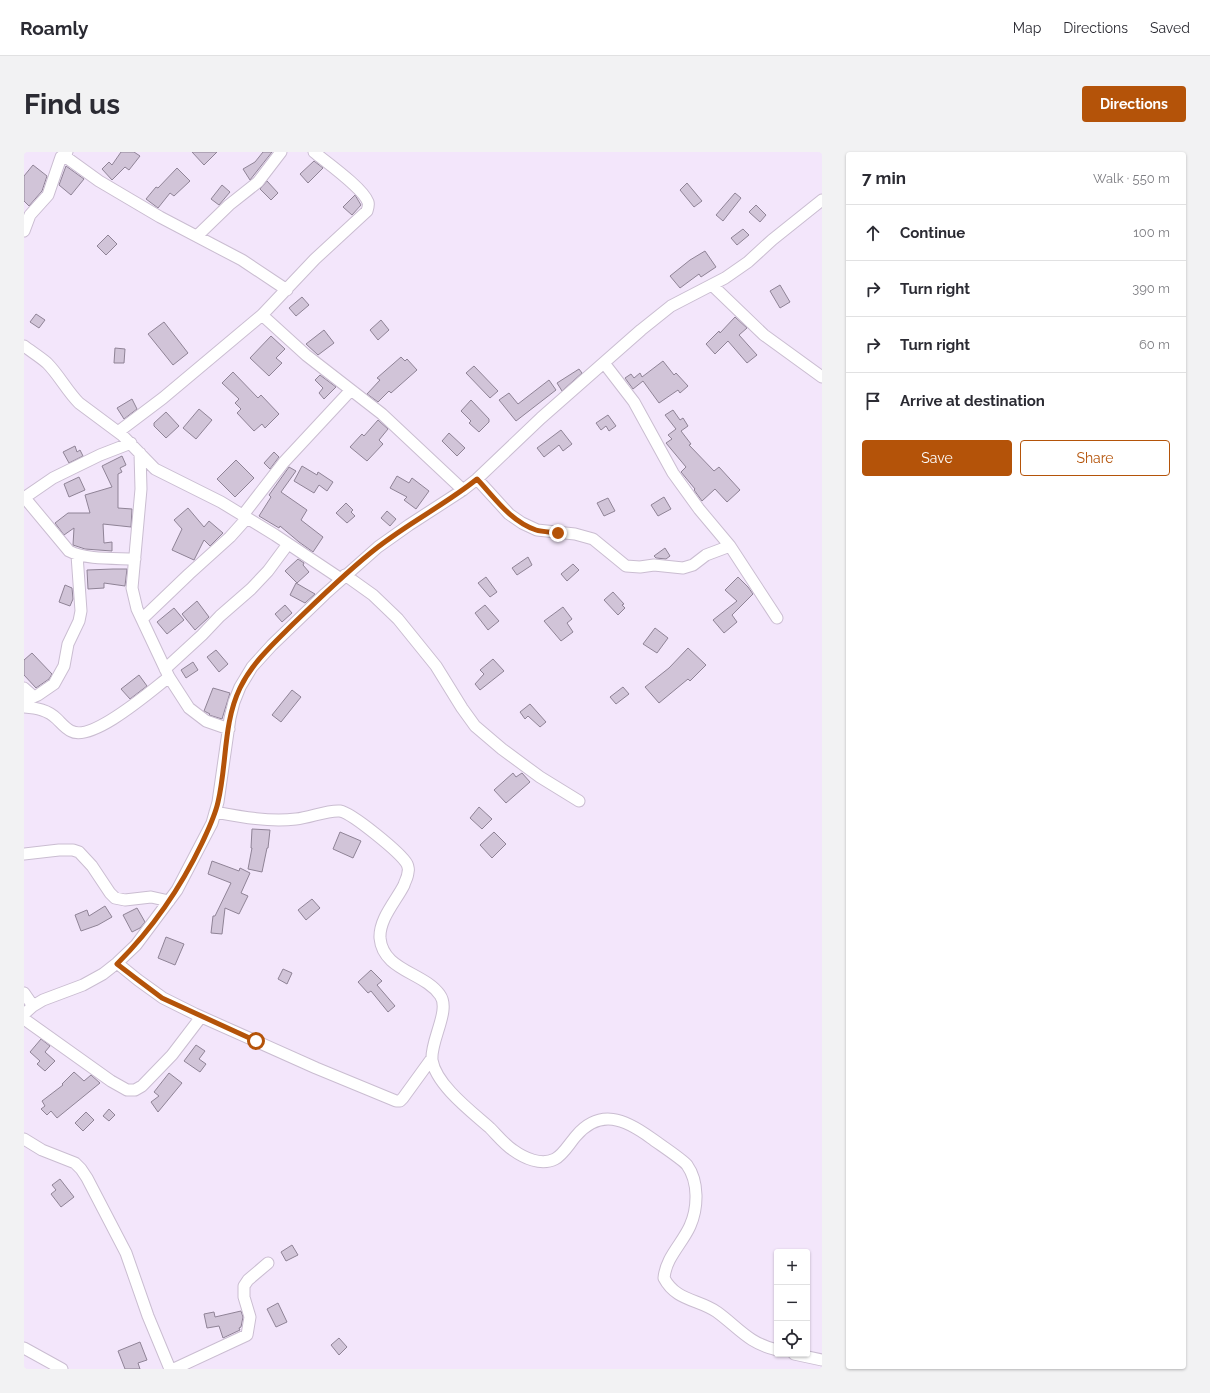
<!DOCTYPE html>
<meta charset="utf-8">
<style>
:root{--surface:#fff;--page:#f2f2f3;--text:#2b2b33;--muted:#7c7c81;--line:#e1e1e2;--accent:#b45309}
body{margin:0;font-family:Raleway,sans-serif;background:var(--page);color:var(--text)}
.controls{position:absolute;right:12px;bottom:12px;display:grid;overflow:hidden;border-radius:4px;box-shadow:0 1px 3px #0004}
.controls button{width:36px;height:36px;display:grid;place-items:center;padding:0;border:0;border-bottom:1px solid var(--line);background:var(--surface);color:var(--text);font:20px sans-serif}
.stop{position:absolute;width:12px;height:12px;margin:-9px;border:3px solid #b45309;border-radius:50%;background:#fff}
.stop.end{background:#b45309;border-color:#fff;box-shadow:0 1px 4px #0008}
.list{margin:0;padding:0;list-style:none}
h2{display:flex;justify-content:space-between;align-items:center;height:52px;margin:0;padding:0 16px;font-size:17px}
h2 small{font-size:13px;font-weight:400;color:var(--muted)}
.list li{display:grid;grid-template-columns:26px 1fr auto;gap:12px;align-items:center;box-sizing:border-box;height:56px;padding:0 16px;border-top:1px solid var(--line)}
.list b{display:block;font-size:15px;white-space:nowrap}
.list em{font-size:13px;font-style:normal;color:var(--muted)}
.actions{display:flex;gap:8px;padding:12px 16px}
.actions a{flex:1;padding:9px 0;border:1px solid var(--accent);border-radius:4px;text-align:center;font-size:14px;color:var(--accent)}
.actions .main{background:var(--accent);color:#fff}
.icon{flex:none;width:22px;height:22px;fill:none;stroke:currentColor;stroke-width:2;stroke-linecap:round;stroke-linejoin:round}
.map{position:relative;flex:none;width:798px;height:1217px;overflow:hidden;border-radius:4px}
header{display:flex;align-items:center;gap:24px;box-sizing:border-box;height:56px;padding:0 20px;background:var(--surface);border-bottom:1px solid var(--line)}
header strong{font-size:19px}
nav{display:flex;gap:22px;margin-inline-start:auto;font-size:14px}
.intro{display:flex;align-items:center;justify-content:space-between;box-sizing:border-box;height:96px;padding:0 24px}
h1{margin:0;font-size:28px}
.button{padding:10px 18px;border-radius:4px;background:var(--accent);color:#fff;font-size:14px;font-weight:700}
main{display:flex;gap:24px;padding:0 24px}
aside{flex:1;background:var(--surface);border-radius:4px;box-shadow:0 1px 3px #0004}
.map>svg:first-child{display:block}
</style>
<header>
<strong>Roamly</strong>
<nav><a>Map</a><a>Directions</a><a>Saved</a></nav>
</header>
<div class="intro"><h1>Find us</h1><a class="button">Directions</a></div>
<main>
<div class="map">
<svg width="798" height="1217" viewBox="0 0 798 1217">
<rect width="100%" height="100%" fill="#f3e6fb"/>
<path fill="#d1c4d8" stroke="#8f8396" d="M97,0h13l6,4 -11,14 -4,-3 -13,13 -10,-11 7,-7 3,3z
M168,0h25l-13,13z
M239,0h9l-22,28 -7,-11 12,-7z
M290,9l9,7 -15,15 -8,-9z
M9,13l14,11 -5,15 -13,15 -5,-5v-25z
M42,14l18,13 -13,16 -12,-10z
M153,16l13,13 -16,15 -4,-3 -12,15 -12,-9 10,-12 2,1z
M243,29l11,12 -7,7 -11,-11z
M663,31l15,18 -8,6 -14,-17z
M198,33l8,7 -11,13 -8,-6z
M711,41l6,5 -18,23 -7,-6z
M331,43l6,10 -9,10 -9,-8z
M732,53l10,10 -6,7 -11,-10z
M719,77l6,6 -12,10 -6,-7z
M84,83l9,9 -11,11 -9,-9z
M681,99l11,16 -15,10 -2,-3 -19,14 -10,-12 20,-16z
M756,133l10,17 -10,6 -10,-17z
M278,145l7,8 -13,11 -7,-8z
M12,162l9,6 -6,8 -9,-6z
M711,165l12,11 -8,7 18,20 -10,8 -19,-22 -13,13 -9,-10 13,-13 1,2z
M357,168l8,10 -11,10 -8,-10z
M140,170l24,31 -15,12 -25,-31z
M300,178l10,13 -16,12 -12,-11z
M247,184l14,13 -9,9 6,5 -13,13 -19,-18z
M91,196l10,1 -1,14h-10z
M377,205l4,4 2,-2 10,11 -26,23 -2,-2 -11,11 -11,-8 13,-14 -3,-2z
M639,209l11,14 2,-2 12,13 -8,7 -2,-3 -19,13 -16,-22 -10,8 -8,-11 6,-4 3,4 6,-5 2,4z
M450,214l24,25 -8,7 -24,-25z
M555,217l3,4 -20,18 -5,-8z
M209,220l25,26 3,-3 18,19 -14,14 -3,-4 -8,7 -17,-18 4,-4 -6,-6 4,-4 -17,-16z
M296,223l16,12 -12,12 -5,-6 4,-5 -8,-8z
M525,228l7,10 -40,31 -17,-21 10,-7 9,11z
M108,247l5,10 -13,10 -7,-11z
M447,248l18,19v3l-10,10 -10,-9 2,-2 -10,-10z
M175,257l13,11 -16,19 -13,-11z
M649,258l7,10 3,-2 5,8 -7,5 10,13 -2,1 25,26 5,-4 21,23 -13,12 -12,-13 -13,12 -8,-11 1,-1 -14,-17 5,-5 -20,-24 6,-4 -4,-4 8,-6 -11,-14z
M142,260l13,14 -13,12 -12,-12v-3z
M584,263l8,11 -7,5 -3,-5 -5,4 -5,-7z
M354,268l10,9 -9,11 4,4 -16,17 -17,-14 12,-13 2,2z
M537,278l11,14 -9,7 -4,-6 -15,12 -7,-9z
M425,281l16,15 -8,8 -15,-15z
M51,294l2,6 3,-2 3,6 -14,7 -6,-11z
M250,300l5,5 -9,12 -6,-6z
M98,304l4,9 -6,3 2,4 -4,2v34l14,1 -1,18 -28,-3 1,19 8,-1v9l-27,-2 -12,-4 1,-17 -10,7 -9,-12 13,-10h22l-5,-18 27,-8 -10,-21z
M212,308l18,18 -19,19 -18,-18z
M278,314l15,9 1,-3 15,10 -6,9 -8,-6 -5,8 -20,-12z
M265,315l7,4 -15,21 26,18 -6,10 22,17 -10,15 -14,-10 -19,-16 -1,2 -20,-12 12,-19 -2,-2z
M373,324l12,7 3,-5 17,13 -13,18 -12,-9 3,-3 -17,-9z
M55,325l6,13 -16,7 -5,-13z
M640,345l7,12 -13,7 -7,-11z
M584,346l7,13 -11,5 -7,-13z
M322,351l7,7 -2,2 4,4 -8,7 -11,-10z
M164,356l16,19 5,-6 14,12 -13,13 -6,-6 -10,20 -22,-10 10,-21 -8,-9z
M363,359l9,8 -6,7 -9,-8z
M641,396l5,8 -4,3 -10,-1 -2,-2z
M504,405l4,8 -15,10 -5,-7z
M274,407l6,4 -1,2 6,7 -12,11 -12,-12z
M549,412l6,6 -12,11 -6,-7z
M89,417h14l-2,17 -21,-3v5l-16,1 -1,-19z
M462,425l11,15 -7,5 -12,-14z
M714,425l10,10 5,7 -21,21 5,7 -13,11 -11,-13 24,-19 -12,-11z
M272,431l19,11 -10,9 -15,-8z
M41,433l7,3 1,11 -3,7 -11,-4z
M589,440l11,12 -2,1 3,3 -7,7 -14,-15z
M173,449l12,16 -14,13 -13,-16z
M261,453l7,8 -10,9 -7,-8z
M461,453l14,16 -11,9 -13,-17z
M539,455l9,12 -5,4 6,9 -12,9 -17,-20z
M150,456l10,12 -17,14 -10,-12z
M631,476l13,10 -11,15 -14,-9z
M664,496l18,17 -16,16 -2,-2 -29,24 -14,-16 24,-19z
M192,498l12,14 -9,8 -12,-15z
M8,501l20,21 -3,5 -13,9 -12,-13v-15z
M469,507l11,12 -24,19 -5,-6 9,-10 -4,-4z
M169,510l5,8 -12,8 -5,-8z
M115,523l8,11 -17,13 -9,-10z
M599,535l6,7 -13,10 -6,-7z
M189,536l17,5 -8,26 -13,-4 1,-1 -6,-3z
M268,538l9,7 -20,25 -9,-7z
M506,552l16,18 -6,5 -12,-11 -3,3 -5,-7z
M489,621l3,4 6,-4 8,9 -24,21 -12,-13z
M455,655l13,12 -10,10 -12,-11z
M228,677l18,1 -2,18h-1l-5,24 -14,-3 4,-21h-1z
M316,680l21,9 -8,17 -20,-9z
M470,680l12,12 -14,14 -12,-13z
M188,709l27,10 1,-3 10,5 -9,20 7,3 -9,18 -14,-6 -3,26 -11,-1 2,-17h2l16,-33 -23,-9z
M288,747l8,9 -14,12 -8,-10z
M81,754l7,11 -14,8 -17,6 -6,-16 12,-5 2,6z
M113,756l8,14 -5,6 -8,4 -9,-17z
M142,785l18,7 -9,21 -17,-7z
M259,817l9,4 -5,11 -9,-5z
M347,818l11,11 -5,4 18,21 -7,6 -17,-21 -3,2 -10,-11z
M17,887l9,7 -5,6 10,9 -10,10 -8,-7 3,-3 -10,-9z
M172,893l9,6 -6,8 7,5 -6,8 -16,-11z
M50,920l10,9 7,-6 9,8 -43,35 -6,-7 -4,4 -6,-6 4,-3 -3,-5 21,-16 -1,-1z
M145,921l13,10 -24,29 -7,-10 8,-6 -5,-4z
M85,957l6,6 -6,6 -6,-5z
M62,960l8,8 -11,11 -8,-8z
M36,1027l14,18 -13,10 -10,-13 5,-4 -4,-5z
M268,1093l6,10 -12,6 -5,-9z
M254,1151l9,19 -11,5 -9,-18z
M217,1159l2,6 -2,10 -2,1 1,2 -17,8 -4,-12 -12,2 -3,-14 10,-2 1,5z
M315,1186l8,9 -8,8 -8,-10z
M116,1190l7,18 -9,3 2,6h-15l-7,-18z"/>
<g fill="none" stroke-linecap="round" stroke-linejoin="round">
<defs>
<path id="minor" d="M39,3l36,26 61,36 82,43 45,30
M0,79l6,-16 18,-20 13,-38 6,-5
M173,84l32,-31 29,-23 23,-30
M688,133l52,50 58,42
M238,163l44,40 76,59 81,76
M0,194c8,6 16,11 23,17 12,12 20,28 32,40l43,32 33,34 66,33 54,33 66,44
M580,211l30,39 39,71 26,36 31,37 47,72
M94,280l45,-34 99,-83 53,-56 52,-48c1,-3 2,-6 1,-9 -5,-14 -42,-40 -54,-50
M116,301l1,36 -9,99 5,21 32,68 20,31 17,13 23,8
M453,327l32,35 13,9 15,7 38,4 18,5 33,27 14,1 14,-2 29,3 10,-3 13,-10 24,-9
M0,345l45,54c17,9 46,7 66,8
M0,346l29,-20 47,-23 31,-12
M219,363l41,-53 67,-72
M321,423l28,20 25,24 38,47 26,42 13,18 27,23 38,28 39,24
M118,467l47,-45 41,-37 17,-19
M141,517l37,-34 18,-19 31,-27 17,-18 20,-27
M0,536l9,8
M0,549l14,-6 16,-11 10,-18 4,-22 11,-23 2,-10 -4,-56
M0,555c13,1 24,3 33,12 5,5 9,10 14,12 21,12 81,-41 98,-54
M191,660c27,5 53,10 81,7 14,-1 30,-9 44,-8 12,2 61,42 67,53 1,2 2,7 1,8 0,5 -3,9 -4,13 -8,16 -25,34 -24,53 3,33 44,34 60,57 11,15 -10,46 -8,65 4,25 40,52 58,68 7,7 14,16 23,22 11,8 28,16 42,9 8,-4 14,-15 21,-23 24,-28 49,-17 75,2 8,6 31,21 36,27 12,17 11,43 3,61 -8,18 -24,31 -26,52 12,23 34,21 53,34 22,16 31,31 60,38
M0,702l35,-4h14l6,2 13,14 18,27 5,5 10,2 26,-3 18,4
M93,811l21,17 25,18 32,16 121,54 80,33h4l3,-3 29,-40
M0,841l9,13
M0,862l9,-8 10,-6 40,-15 20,-11 14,-11 19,-18 41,-55 35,-67 6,-21 12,-84 4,-16 6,-15 12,-20 20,-22 53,-51 53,-47 31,-22 54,-35 14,-11 64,-61 100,-88 30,-24 54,-28 23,-16 24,-22 50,-40
M0,867l87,62 16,9h8l7,-4 30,-31 29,-38
M0,987l18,11 33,13 6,6 6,9 39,75 22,63 22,53
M0,1196l38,21
M770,1202l28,6
M150,1217l73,-34 3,-18 -6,-20v-11l4,-6 20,-17"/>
</defs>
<use href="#minor" stroke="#cabdd1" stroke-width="13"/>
<use href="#minor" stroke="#fff" stroke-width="11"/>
</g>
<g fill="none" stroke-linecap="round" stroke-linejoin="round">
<path stroke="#b45309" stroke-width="5" d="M232,889l-94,-43 -24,-18 -21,-16c35,-35 64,-77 85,-121 6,-13 13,-27 16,-41 9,-37 5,-79 22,-114 12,-25 33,-44 52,-63 28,-27 56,-55 86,-78 32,-25 68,-43 99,-68 18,19 33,42 59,51 6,2 15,2 22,3"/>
</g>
</svg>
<div class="controls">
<button>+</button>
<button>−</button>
<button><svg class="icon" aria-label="locate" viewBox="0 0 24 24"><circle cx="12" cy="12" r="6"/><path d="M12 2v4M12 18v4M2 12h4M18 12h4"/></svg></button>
</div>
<div class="stop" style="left:232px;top:889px"></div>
<div class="stop end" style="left:534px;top:381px"></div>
</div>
<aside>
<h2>7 min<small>Walk · 550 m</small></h2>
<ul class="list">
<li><svg class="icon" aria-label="ahead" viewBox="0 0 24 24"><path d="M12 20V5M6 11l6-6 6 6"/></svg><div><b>Continue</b></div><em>100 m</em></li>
<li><svg class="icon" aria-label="right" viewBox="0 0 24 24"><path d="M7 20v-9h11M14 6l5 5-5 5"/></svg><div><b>Turn right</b></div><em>390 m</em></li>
<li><svg class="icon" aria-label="right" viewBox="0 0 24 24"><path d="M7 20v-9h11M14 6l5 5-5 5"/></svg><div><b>Turn right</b></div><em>60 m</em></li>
<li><svg class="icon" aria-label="arrive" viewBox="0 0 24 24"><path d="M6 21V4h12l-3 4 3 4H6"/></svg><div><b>Arrive at destination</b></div></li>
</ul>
<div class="actions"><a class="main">Save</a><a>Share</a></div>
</aside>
</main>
